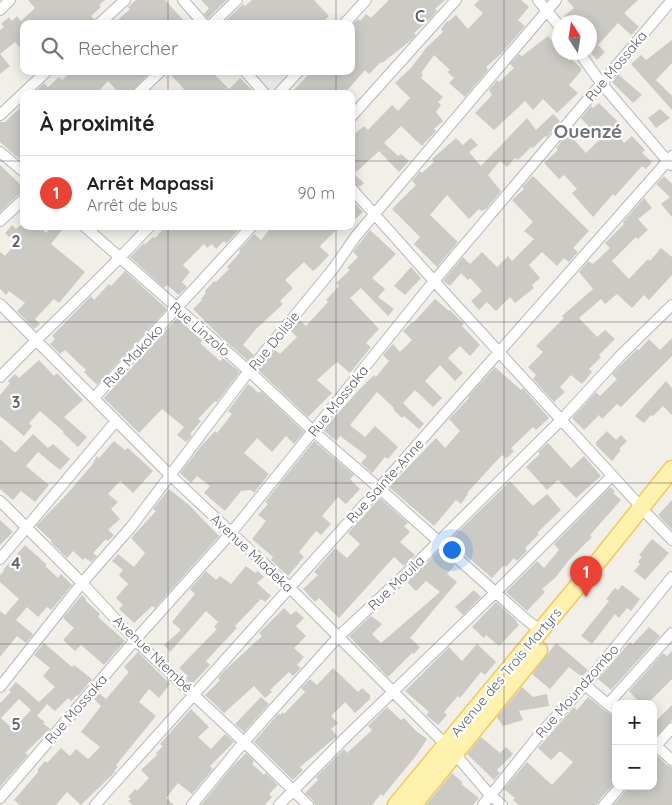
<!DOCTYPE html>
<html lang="fr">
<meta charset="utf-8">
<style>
:root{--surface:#fff;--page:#f2f2f2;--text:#222;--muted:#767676;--line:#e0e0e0;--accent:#ea4335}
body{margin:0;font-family:Quicksand,sans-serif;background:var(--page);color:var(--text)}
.controls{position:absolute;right:15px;bottom:15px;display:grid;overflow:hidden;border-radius:10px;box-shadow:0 2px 12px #0003}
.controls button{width:45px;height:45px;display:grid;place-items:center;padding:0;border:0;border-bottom:1px solid var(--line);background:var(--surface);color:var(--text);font:25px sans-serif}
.compass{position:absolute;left:552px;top:15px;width:45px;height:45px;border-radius:50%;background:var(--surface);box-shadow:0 2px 12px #0003;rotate:348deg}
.you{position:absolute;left:451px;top:549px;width:18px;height:18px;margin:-12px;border:4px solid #fff;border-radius:50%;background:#1a73e8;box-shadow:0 0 0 8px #1a73e833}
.badge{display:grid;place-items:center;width:32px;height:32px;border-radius:50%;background:var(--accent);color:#fff;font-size:16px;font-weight:700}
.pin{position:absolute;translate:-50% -41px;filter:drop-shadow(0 1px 2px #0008)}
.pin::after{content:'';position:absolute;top:26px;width:18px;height:15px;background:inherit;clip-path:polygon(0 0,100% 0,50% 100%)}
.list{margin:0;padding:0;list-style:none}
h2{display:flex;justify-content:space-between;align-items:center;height:65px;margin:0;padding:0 20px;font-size:21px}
h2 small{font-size:16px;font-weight:400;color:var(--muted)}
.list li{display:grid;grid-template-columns:32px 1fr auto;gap:15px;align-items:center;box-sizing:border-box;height:75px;padding:0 20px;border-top:1px solid var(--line)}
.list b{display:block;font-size:19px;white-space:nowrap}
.list p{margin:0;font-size:16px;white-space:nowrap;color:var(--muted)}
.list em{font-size:16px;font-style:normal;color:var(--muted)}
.icon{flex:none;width:28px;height:28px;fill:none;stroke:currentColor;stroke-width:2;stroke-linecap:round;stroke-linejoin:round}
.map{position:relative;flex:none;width:672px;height:805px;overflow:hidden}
.search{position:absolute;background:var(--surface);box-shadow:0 2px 12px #0003;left:20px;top:20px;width:335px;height:55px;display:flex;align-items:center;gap:12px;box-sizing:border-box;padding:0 18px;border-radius:10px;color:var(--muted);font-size:19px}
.panel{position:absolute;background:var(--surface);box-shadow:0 2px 12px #0003;left:20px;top:90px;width:335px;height:140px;border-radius:10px}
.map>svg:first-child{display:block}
</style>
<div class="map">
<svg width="672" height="805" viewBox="0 0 672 805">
<rect width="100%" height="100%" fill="#f1efe8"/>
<path fill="#cccac5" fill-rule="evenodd" d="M28,0h77l-6,5 2,2 -10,9 3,3 -2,5h-20l-2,-3 -4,3h-42v28l-9,-10 -15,12 10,12 -10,8v-44l4,-3 -3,-3 8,-7 3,4 5,-5 4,5 14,-13z
M136,0h29l22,24h-74l17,-15 -2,-2z
M201,0h26l-19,18 -4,-4 5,-6z
M252,0h62l15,16 -8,8h-99l21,-20 2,2z
M389,0h56l-10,9 2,2 -6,7 -17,15 2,2 -6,6 -28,22 -1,-1 -12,12 -4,-4 -21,24h-54l22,-23h39v-45l7,-7 2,2 6,-7 5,4z
M479,0h42l8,7 -11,13 7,6 -24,28 -15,13 2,3 -23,27 -16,-14 5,-5 -7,-6 3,-2 -16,-15 -13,18 2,2 -2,3 22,19 -5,5 3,3 -5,7 7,9 -9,8 2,2 -14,15 -21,-20 -17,17 14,13 3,-2 8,7 -10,11 -20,-21 -25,23 10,9 -5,4 -8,-6v-44l13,-11 4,4 24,-25 6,6 12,-13 -15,-15 16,-15 15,-20 17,-16 -2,-3 6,-8 1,1 8,-7 12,14 15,-16 -9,-8z
M567,0h71l-14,13 15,14 -8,8 -13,-12 -20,22 7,7 -8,8 -6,-7 -1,1v-32h-21l-5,-6 10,-8z
M548,36l12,14v2h2l7,9 2,-2 10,9v3l-12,14 9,8 -21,20 -14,-14 -10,11 -8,-9 -31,29 -19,-17 17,-18 -3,-5 8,-10 2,2 15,-14 -4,-4 9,-10 3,2z
M672,40v23l-16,17 16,16v14l-41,-46 10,-9 5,5z
M72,71h79l-22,23h-9l-12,-13 -12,13h-63l11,-11 4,4 11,-10 3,3z
M176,71h35l18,18 11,-11 16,16h-77l5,-5 -13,-14z
M618,74l24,21 -9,8 -21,-21z
M599,103l20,20 -6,6 11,14 8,-7 13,14 -3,3 10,9 -6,7 -4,-3 -27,30 -2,-2 -20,23 -21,-24 5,-4 -13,-14 -5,4 -15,-16 14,-13 -2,-2 12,-15 18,20 14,-14 -19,-21 10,-12 2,2z
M24,104v59l-24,-21v-20h5z
M660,109l10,9 -14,10 -8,-10z
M553,114l7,7 -13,16 -2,-1 -12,12 -2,-1 -13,13 -3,-2 -8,9 -7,-6 -12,14 13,16 -14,17 -5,3 -3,-2 -10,10 -22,-24 -17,20 28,27 -21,25 -23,-23 6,-7 -28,-28 24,-24 -4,-4 8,-10 2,2 12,-11 -2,-3 24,-21 7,7 8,-7 7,7 -9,7 12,14 46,-48 9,12z
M0,165l24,23v4l-5,2 -19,18z
M533,176l56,55 -16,17 5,4 -9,10 -5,-4 -7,8 -15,-14 -13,13 11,13 -8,7 2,3 -19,15 -5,-6 -14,14 -9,-9 -8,8 -8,-9 11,-10 -12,-13 -2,2 -7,-7 -11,13 -7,-5 20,-24 7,7 12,-12 15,15 11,-11 4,5 22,-22 -10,-8 9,-9 -21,-22 12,-11 -2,-2z
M664,176l8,8v33l-11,-13 9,-7 -14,-13z
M644,198l8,10 -14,11 10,11 -10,9 -2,-2 -24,24 17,18 19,-20 2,2 11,-13 11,9v18l-23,25 -5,-5 -12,13 -15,-14 -12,10 -4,-5 -22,19 18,19 8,-7 10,9 -16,16 2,2 -12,12 3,3 -10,12 -11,-9 -11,12 5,5 -11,10 -21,-23 3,-4 -8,-8 15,-15 -7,-6 28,-28 -2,-2 31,-27 -14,-17 9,-11 5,3 17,-16 -5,-5 19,-19 -1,-2z
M351,199l12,13 -12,11z
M12,225l4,4 3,-3h20l7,7 6,-7h13l-14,18 34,28 -26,31 -5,-4 -19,20 5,5 -6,5 -17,-18 8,-8 -16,-12 -3,4 -6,-6v-37l5,4 11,-13 -11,-10z
M166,226h76l-16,18 -2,-3 -8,8 -4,-5 -5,4 -3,-4 -21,21 7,7 -8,10 5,5 -8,8 -12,-10 -3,3 -34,-31 14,-14 1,1 8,-7 2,1z
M272,226h68l-19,19 -1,2 9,8 -9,10 -7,6 -9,-9 -19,18 8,8 -13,13 3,3 -27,25 -13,16 11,10 -6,6 -28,-25 -27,-27 9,-9 -1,-1 5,-6 -1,-2 9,-10 2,1 13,-13 -2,-2 11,-12 2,-4 -1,-1 15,-16 7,6z
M370,230l26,24 -24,24 13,11 -7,8 16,12 -6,7 -27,-28 -11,10 29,31 -13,14 5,4 -21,26 -13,-11 -20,18 15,13 -24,24 -50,-47 17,-20 5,4 17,-17 -6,-6 9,-11 6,6 22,-24 -2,-2 13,-14 -3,-3 14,-13 -3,-2 11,-11 -5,-5z
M411,267l10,11 -16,17 -11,-9z
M125,271l42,38 -70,76 -13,-13 2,-2 -21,-20 -5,4 -10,-10 5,-5 -3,-3 39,-40 3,4 15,-16 2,2z
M435,299l14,12 1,-1 14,14 -2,2 18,19 -10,11 -10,-10 -12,12 15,15 -8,8 -15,-16 -15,16 17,17 -9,9 -18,-17 -12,13 21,21 -5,5 -15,-13 -2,2 -9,-9 1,-1 -17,-16 -27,33 15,12 10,-11 23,21 -10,12 -3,-2 -13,16 -11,-10 6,-7 -27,-20 -4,5 -13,-11 35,-39 16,-16 2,2 13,-16 -6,-6 5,-6 5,-5 7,8 12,-12 -9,-9 9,-9 1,1z
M177,318l26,23 -3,2 20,18 3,-3 17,14 -23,30 -2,-1 -17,18 3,2 -11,13 2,2 -6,6 -9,-7 7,-8 -22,-18 -23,24 -35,-35z
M672,338v18l-51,51 -4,-3 -15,15 -3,-4 -15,15 -12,-12 24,-26 4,4 17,-17 -5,-5 25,-25 2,1 10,-11 11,11z
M39,360l15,16 3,-3 26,27 -19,17 23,20 -9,10 -15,-14 1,-1 -24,-21 -11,12 3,3 -8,10 -24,-20v-21l10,-12 -2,-2 7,-7 4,4z
M495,367l26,23 2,-2 26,30 -13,12 -3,-3 -22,21 3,3 -8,8 -4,-4 -35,38 1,1 -7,10 -5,-4 -22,26 -45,-39 47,-49 9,10 15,-17 -11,-12 20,-21 -1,-1z
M666,381l6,7v27l-9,-9 -10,10 -2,-1 -7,8 -9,-7z
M248,384l11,9 2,-2 43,41 -10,12 -8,-8 -14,16 -15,-14 -13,15 25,21 -15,19 -3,-3 -10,1 -16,20 -21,-18 6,-7 -13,-10 -6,7 -11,-10 22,-28 13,-14 2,2 15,-19 -4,-3z
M607,431l9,9 5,-5 6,6 -8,8 2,1 -9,11 -16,-16v-3z
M33,434l15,14 5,-4 17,15 -10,11 -22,-18 -12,14 23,19 -14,17 -14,-11 -8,9 -13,-11v-50l14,13h2z
M114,441l11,9 3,-2 25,23 -20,22 -13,-12 -12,13 10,8 -7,7 9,10 -12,11 6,5 -6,6 -2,-2 -13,14 4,3 -6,6 -6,-4 -2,2 -10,-9 -6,7 -16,-16 1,-1 -16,-15 31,-32 25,-29 5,-9 2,2z
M314,441l40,34 -4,4 10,10 -14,15 -8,-7 -16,19 9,8 -10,11 -5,-4 -17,21 5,5 -16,19 -17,-16 2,-3 -21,-18 14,-18 -8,-6 10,-11 -3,-2z
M548,443l23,25 13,-12 17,20 -25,22 -18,-18 -11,10 -21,-23 14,-13 -2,-2z
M510,481l23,25 14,-12 14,16 -24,23 2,1 -14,14 2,3 -10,10 -3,-3 -8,9 -2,-2 -12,13 -43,-37z
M610,487l5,4 -2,2 8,7 -31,35 2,2 -23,23 -14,18 -13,11 3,3 -18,19 -21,-19 31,-31 7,7 15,-18 -5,-6z
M169,489l20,16 30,31 -64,72 -3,-2 -18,17 -15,-14 4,-4 -7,-7 12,-14 -9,-9 4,-5 -11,-9 6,-7 16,13 11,-14 -14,-15 25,-27 -3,-2z
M380,498l28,25 -4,3 6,6 -10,10 15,13 -11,11 -10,-9 -55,61 -20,-20 -4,4 -12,-13 15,-14 -4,-3 21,-24 12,10 13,-14 -12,-11z
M672,500v30l-14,-15z
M0,520l13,12 -13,13z
M652,539l17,14 -24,27 -11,-9 6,-7 -2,-2 4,-5 -3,-2z
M25,545l22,20 -2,1 13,12 3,-4 11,11 -19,23 -2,2 -4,-3 -9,10 -11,-10 -11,13 17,14 -7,9 -9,-7 -17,21v-46l5,4 14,-16 -19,-17v-7l4,-4 -1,-1z
M439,551l16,14 -8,9 10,8 -47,56 10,9 -6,7 -2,-1 -24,24 -39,-41 22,-20 11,8 -10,10 9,9 59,-51 -14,-11 -10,10 -9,-9z
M246,566l9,7 3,-2 6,6 -7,6 14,13 -6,6 -4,-3 -26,27 2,2 -31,33 4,4 -18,19 -6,-6 2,-2 -9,-8 38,-39 -3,-2 4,-5 -12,-11 -36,41 -6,-7 17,-15 -9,-8 23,-28 -5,-5 16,-18 10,9 4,-4 11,8z
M622,585l18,14 -9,12 -4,-3 -8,10 -4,-4 -23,30 -11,-8 28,-35 -3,-2 9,-11 3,2z
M474,590l7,7 -18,18 -8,-8z
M82,595l4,4 -1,1 15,14 -2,3 27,24 -21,24 -23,-20 -6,6 -12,-11 11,-12 -11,-10z
M496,602l21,19 -1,1 3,3 -20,21 -13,-11 -2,3 -12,-11z
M284,608l7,7 5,-4 8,7 -8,8 10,10 -12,12 10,9 -7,8 4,3 -8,8 -4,-4 -19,18 2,2 -7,6 -11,-12 -30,27 -19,-18 15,-15 -2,-2 6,-7 38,-35 -3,-3z
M649,627l11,9 -49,54 -13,-11 32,-37 3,2z
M44,643l28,24 2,-2 18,14 -14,17 -1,-1 -6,6 -3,-3 -13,13 -8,-7 -10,12 8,6 -2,1 7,6 -25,24 3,2 -28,32v-84l11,-11 -2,-2 7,-8 23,20 16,-15 -12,-11 7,-8 -16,-13zM19,699l12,11 -18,19 -12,-11z
M556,643l32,27 -6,7 -13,-10 -19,22 -18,-15z
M477,644l19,18 -11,13 -4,-3 -21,26 -2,-2 -14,16 3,3 -9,10 -12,-10 3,-3 -24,-21 44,-44 13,14z
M672,651v28l-25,25h-6l-12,-13 34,-38 4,3z
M138,652l32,32 -11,14 -10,-9 -10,13 17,14 -40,49 2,2 -4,4 1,1 -34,33 -14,-13 -11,13h-36l-6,-5 24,-28v-3l7,-8 2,2 14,-15 9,8 6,-7 12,10 12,-12 -19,-15 20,-26 -7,-7 5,-6 7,6 23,-27 -5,-5z
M333,668l25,24 4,-4 8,7v4l-15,14 -10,-11 -14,14 7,7 -7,6 6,7 -37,31 3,3 -10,10 -39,-38 25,-29 1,2 3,-3 1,2 21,-22 -4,-4 9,-9 7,6z
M522,687l11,10 14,-3 2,12 -30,5 4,9 -20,6 -6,-9z
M261,697l8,7 -25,28 -9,-8z
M588,697l24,19 4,2v64l-17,18 -2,5h-78l-6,-5 2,-2 -11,-9 23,-27 25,23 21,-23 -13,-11 -9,9 -13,-12 36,-41 3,3z
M672,705v15l-17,17 -2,-1v-12z
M387,707l14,13 3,-2 12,13 11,8 -12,18 -32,39 -2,-2 -9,11h-57l-2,-5 -8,-7 13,-13 -2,-3 28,-28 3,4 25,-23 -4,-4z
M191,709l18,18 -11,10 13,12 14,-15 9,8 -24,24 3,3 -21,25 -14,-11 -12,15 8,7h-41l-5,-4 3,-2 -3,-2 7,-8 2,2 12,-13 -8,-8 16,-15 -1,-2 7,-7 -3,-2z
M481,737l19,16 6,-6 7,7 -16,16 3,3 -6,7 -27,-26z
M246,753l8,8 -2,3 12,11 2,-2 12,12 -9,9 3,3 -7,8h-64l31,-38z
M656,755l11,10 5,2v38h-59l13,-14 2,-5h25v-30z
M452,773l11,10 -2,1 18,14 -6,7h-47z"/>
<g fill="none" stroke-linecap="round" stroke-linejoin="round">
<defs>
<path id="street" d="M183,0l21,24
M538,0l22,27
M0,10l10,-10
M99,24l26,-24
M212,24l25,-24
M344,24l22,-24
M579,52l22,31 70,82
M245,71l20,23
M137,94l24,-23
M278,94l21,-23
M0,115l47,-44
M351,117l105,-117
M0,152l24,20
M351,188l83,93 207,226
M0,221l24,-22
M84,226l165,145 64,60 66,57 144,129 18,14
M0,304l170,171 120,113 165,166 35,41 12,10
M0,377c49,-51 102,-99 150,-151
M94,398l158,-172
M0,501l82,82 53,57 109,102 64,63
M648,515l24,25
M0,559l116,-138
M585,685l31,26
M0,687l82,-104 49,-56 118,-156 84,-102 23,-33 200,-236
M608,704l64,-71
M653,743l19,17
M653,749l19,-21
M0,798l135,-158 96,-107 203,-252 238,-281
M95,805l284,-317 293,-332
M192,805l52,-63 94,-105 72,-67 152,-151 59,-64 51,-50
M279,805l64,-65 153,-148 116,-116
M483,805l57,-71 45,-49 87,-108
M604,805l17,-19"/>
<path id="primary" d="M396,805l204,-246 72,-90
M413,805l126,-155"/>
</defs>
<use href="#street" stroke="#b5b8bc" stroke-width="12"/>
<use href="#primary" stroke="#f2c960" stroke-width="19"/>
<use href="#street" stroke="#fff" stroke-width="10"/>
<use href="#primary" stroke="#fff2af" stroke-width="16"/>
</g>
<path fill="none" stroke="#5f6368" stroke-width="1" stroke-opacity="0.55" d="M168,0v24M336,0v24M504,0v805M168,71v23M336,71v23M0,161h24M351,161h321M168,226v579M336,226v579M0,322h672M0,483h672M0,644h672"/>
<g text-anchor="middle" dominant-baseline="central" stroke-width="4.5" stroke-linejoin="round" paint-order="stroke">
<g font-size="14" fill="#5f6368" stroke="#fff">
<text transform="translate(616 66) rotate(-50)">Rue Mossaka</text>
<text transform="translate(200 329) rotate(41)">Rue Linzolo</text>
<text transform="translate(274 341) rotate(-51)">Rue Dolisie</text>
<text transform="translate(133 356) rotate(-47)">Rue Makoko</text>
<text transform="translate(338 401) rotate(-51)">Rue Mossaka</text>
<text transform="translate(385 481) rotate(-48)">Rue Sainte-Anne</text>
<text transform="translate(252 553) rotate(43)">Avenue Miadeka</text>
<text transform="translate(396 583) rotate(-44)">Rue Mouila</text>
<text transform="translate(153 654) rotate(44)">Avenue Ntembé</text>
<text transform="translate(506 672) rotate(-50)">Avenue des Trois Martyrs</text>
<text transform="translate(577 691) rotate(-49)">Rue Moundzombo</text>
<text transform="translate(76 709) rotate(-49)">Rue Mossaka</text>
</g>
<g font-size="19" font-weight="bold" fill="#70757a" stroke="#fff">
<text x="588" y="131">Ouenzé</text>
</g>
</g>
<g font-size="16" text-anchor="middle" font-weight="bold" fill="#5f6368" stroke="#fff" stroke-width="4.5" stroke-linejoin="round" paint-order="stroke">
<text x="420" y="22">C</text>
<text x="16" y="247">2</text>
<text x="16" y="408">3</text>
<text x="16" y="569">4</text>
<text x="16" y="730">5</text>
</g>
</svg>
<div class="controls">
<button>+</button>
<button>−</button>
</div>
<svg class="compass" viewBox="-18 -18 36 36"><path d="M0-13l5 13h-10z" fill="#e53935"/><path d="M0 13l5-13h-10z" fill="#767676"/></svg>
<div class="you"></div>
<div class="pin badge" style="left:586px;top:597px">1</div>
<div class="search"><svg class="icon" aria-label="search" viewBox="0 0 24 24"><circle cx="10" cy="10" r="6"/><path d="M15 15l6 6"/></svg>Rechercher</div>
<section class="panel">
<h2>À proximité<small></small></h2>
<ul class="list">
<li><span class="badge">1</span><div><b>Arrêt Mapassi</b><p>Arrêt de bus</p></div><em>90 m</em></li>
</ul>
</section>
</div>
